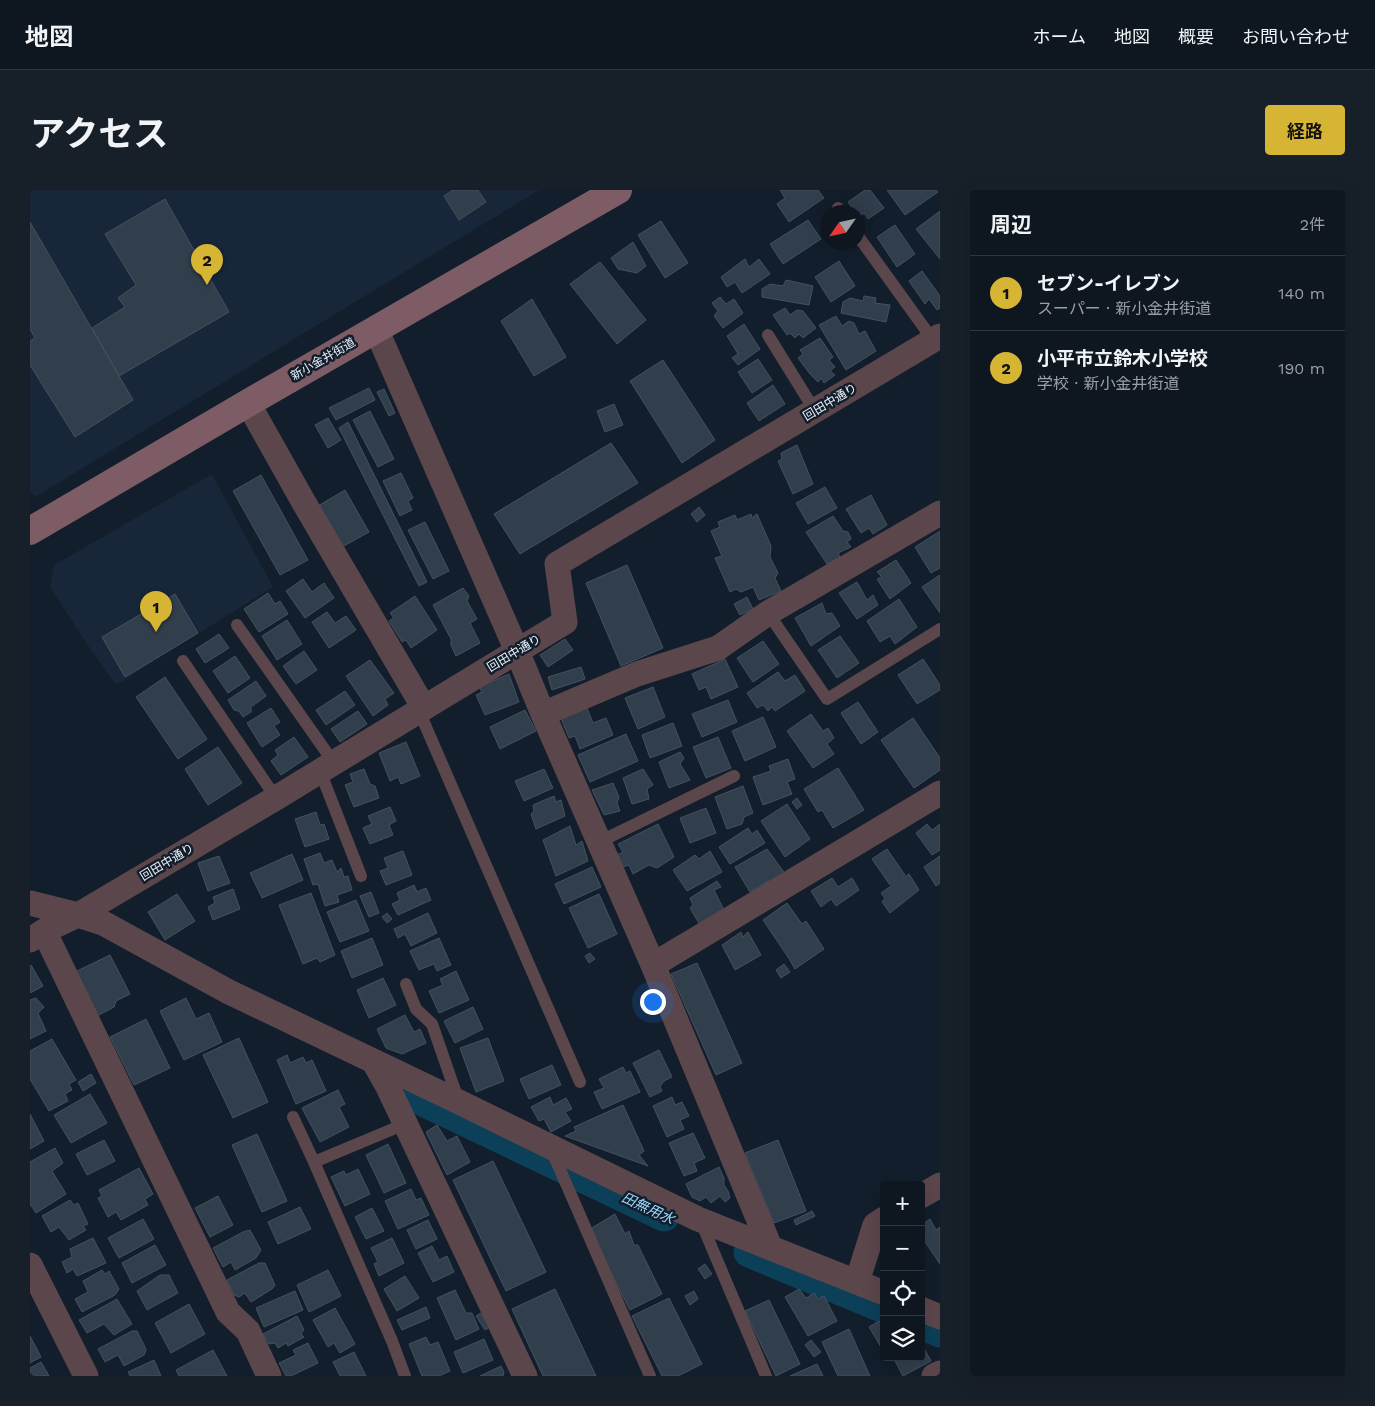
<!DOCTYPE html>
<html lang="ja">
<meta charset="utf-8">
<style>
:root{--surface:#0e1620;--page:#171f29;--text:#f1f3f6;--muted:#9b9fa5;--line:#2e353e;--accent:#d7b534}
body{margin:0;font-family:"Work Sans","Noto Sans JP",sans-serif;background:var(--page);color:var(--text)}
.controls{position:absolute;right:15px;bottom:15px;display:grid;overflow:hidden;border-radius:5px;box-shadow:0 5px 20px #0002}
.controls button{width:45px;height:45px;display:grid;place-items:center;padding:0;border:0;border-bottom:1px solid var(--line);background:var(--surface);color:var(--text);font:25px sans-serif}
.compass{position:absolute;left:790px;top:15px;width:45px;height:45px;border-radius:50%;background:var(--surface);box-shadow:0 5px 20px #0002;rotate:236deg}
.you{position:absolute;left:622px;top:811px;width:18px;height:18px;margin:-12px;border:4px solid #fff;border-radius:50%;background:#1a73e8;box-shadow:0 0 0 8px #1a73e833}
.badge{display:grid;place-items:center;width:32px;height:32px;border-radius:50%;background:var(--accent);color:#111;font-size:16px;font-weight:700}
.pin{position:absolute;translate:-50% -41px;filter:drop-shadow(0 1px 2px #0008)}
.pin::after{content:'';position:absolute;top:26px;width:18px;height:15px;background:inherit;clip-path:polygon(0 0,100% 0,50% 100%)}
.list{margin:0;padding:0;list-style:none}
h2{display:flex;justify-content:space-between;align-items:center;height:65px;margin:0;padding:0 20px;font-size:21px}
h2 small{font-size:16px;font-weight:400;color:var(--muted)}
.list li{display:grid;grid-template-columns:32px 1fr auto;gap:15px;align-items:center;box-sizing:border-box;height:75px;padding:0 20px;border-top:1px solid var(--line)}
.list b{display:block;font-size:19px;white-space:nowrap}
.list p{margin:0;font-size:16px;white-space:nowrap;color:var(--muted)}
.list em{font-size:16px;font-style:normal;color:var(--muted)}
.icon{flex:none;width:28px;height:28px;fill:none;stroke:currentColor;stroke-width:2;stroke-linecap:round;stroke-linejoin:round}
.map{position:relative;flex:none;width:910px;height:1186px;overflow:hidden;border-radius:5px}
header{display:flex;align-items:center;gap:30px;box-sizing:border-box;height:70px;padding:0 25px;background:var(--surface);border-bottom:1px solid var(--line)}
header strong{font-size:24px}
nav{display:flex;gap:28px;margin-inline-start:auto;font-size:18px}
.intro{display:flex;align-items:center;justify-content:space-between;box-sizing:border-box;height:120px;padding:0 30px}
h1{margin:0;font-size:35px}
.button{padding:12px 22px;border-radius:5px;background:var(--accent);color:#111;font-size:18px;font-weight:700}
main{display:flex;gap:30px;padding:0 30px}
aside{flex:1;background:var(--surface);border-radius:5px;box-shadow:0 5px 20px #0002}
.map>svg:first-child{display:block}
</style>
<header>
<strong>地図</strong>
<nav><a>ホーム</a><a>地図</a><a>概要</a><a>お問い合わせ</a></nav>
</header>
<div class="intro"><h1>アクセス</h1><a class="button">経路</a></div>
<main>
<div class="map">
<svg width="910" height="1186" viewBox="0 0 910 1186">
<rect width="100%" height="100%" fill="#121e2b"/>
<path fill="#172739" d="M0,0h509l-504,307 -5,-6z
M182,284l61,113 -157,98 -31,-44 -35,-54 4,-22z"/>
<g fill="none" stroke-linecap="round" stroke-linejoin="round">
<path stroke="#0c3f58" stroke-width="31" d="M387,908l247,118
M719,1062l135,56
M891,1134l19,8"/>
</g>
<path fill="#313e4c" stroke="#435160" d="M423,0h25l8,12 -27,18 -15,-24z
M750,0h38l6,8 -35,24 -12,-18 8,-6z
M835,0h5l14,18 -16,11 -4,-6 -6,4v-5h-3l-7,-10z
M857,0h49l2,2 -33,23z
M135,9l64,113 -110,64 -27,-48 33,-21 -7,-9 18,-13 -31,-51z
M910,21v48l-24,-30z
M778,30l13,19 -38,25 -13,-20z
M631,31l27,42 -23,15 -27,-43z
M0,32l103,178 -58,37 -45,-72v-24l5,-3 -5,-9z
M865,35l20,29 -18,13 -20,-30z
M603,52l13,24 -9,7 -19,-4 -7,-11z
M715,69l4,8 10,-8 11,15 -28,19 -7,-11 -8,5 -6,-10z
M809,71l16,25 -24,16 -16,-25z
M570,72l46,58 -29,24 -47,-60z
M892,81l18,25v12l-3,2 -8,-11 -4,5 -16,-23z
M756,90l27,6 -4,19 -47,-8v-8l8,-5 13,2z
M834,106l12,2 -1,5 15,2 -4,17 -45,-9 2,-11 7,-4 13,3z
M690,107l6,7 8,-5 9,14 -20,15 -9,-12 4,-5 -6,-8z
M502,109l34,58 -32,19 -33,-55z
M755,118l5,7 7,-5 6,1 13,17 -13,10 -4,-4 -4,4 -5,-5 -3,2 -14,-20z
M806,126l6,10 7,-5 5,2 5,11 6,-3 11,20 -30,19 -27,-45z
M714,134l16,25 -22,16 -6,-7 6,-4 -11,-18z
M790,148l13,19 -4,3 6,7 -5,4 5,4 -11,8 -3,-5 -3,4 -8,-8 -12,-16 5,-4 -3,-4z
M728,169l14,21 -20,13 -14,-21z
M633,170l52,80 -33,23 -52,-82z
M743,195l12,19 -26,17 -12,-18z
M339,198l6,12 -39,20 -7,-12z
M354,199l11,24 -6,3 -12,-24z
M584,214l9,21 -18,7 -8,-21z
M340,221l24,48 -16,8 -25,-47z
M298,228l13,22 -13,8 -13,-23z
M318,232l79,160 -8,4 -80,-158z
M581,253l27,40 -118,71 -26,-40z
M767,255l16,39 -20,10 -15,-33 4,-2 -1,-6z
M371,283l12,25 -5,3 4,9 -12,6 -17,-35z
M231,285l47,85 -28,15 -47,-84z
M795,297l12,21 -29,16 -12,-21z
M315,300l24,42 -27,15 -24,-41z
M841,305l16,30 -14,9 -4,-6 -8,5 -15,-24z
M669,317l6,8 -8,7 -6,-8z
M721,324l1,4 5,-4 14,32 -1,11 8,16 -3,5 6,13 -22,9 -6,-13 -12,5 -5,-3 -6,3 -15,-34 7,-2 -11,-25 9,-4 -2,-5 17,-7 2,5z
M803,326l10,15 5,1 3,7 -4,3 4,5 -13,6 2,4 -13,7 -21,-32z
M395,332l24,49 -16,8 -25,-49z
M910,341v37l-9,5 -16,-26z
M866,370l15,23 -21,16 -13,-20 5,-2 -5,-5z
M597,375l36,83 -42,18 -35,-83z
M910,385v38l-18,-26z
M273,389l9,13 12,-9 10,15 -29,20 -19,-27z
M827,392l10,18 6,-5 5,10 -21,14 -18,-26z
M433,398l6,8 -2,5 10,18 -7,4 10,20 -24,13 -5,-11v-6l-18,-34z
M238,403l7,11 5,-3 8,13 -29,18 -15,-23z
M145,404l23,39 -73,44 -23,-40z
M385,406l22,34 -26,18 -5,-8 -4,2 -13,-21 5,-3 -4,-5z
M717,407l6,12 -13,6 -6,-11z
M869,409l18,28 -22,17 -5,-8 -10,6 -13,-21z
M792,413l4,11 6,-1 8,13 -29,20 -16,-28z
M297,422l8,11 11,-7 10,14 -27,18 -17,-26z
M257,430l15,24 -25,16 -15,-24z
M189,444l10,14 -24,15 -9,-14z
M810,446l19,27 -22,15 -19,-28z
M535,449l8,11 -25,17 -8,-12z
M733,451l16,23 -26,18 -16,-24z
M274,461l13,19 -21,14 -13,-18z
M205,466l15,22 -22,15 -15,-22z
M695,469l13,28 -27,12 -5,-12 -7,3 -7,-16z
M893,469l17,26v5l-23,14 -19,-29z
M340,470l24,33 -9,6 3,6 -15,11 -27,-40z
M551,477l4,12 -33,11 -4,-13z
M748,482l7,9 10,-6 10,16 -30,20 -3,-4 -4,4 -5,-6 -6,3 -10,-15z
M479,484l10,28 -34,13 -9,-20 6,-3 -3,-5z
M135,487l42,62 -29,20 -42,-62z
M226,491l10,15 -15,11v5l-8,5 -4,-6 -5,-1 -6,-10z
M623,497l12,30 -27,12 -13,-31z
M315,501l10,14 -29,20 -10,-15z
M698,510l9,22 -35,15 -10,-23z
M828,512l20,30 -17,12 -20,-31z
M241,518l9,14 -6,4 6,9 -18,12 -15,-24z
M557,518l6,15 13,-5 7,17 -33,14 -5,-13 -6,2 -8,-20z
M495,520l11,21 -36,18 -10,-22z
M328,521l9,13 -27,18 -9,-13z
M781,524l12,17 5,-3 6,10 -7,6 7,10 -21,14 -26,-37z
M733,527l13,30 -31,14 -13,-30z
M883,528l27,40v12l-26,18 -33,-48z
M643,533l9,23 -32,12 -8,-23z
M596,544l12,27 -48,21 -12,-27z
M264,547l14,20 -27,18 -10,-14 7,-6 -3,-5z
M688,547l13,31 -25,10 -13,-31z
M376,552l14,34 -19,8 -3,-7 -8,4 -11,-28z
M188,557l24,36 -34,22 -23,-36z
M650,562l4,6 -4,6 10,16 -21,8 -10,-26z
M758,569l7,20 -8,3 5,12 -29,11 -10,-28 18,-6 -2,-5z
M808,578l26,42 -31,18 -11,-18 -4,2 -14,-23z
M334,579l6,15 5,2 4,12 -25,9 -9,-22 8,-3 -3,-8z
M514,579l9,19 -29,13 -9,-20z
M613,579l10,16 -6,4 2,10 -17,5 -9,-26z
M583,593l6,14 -2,6 3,8 -16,4 -12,-25z
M713,596l10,27 -9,4 -2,7 -15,5 -12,-32z
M524,606l2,6 5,-2 4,16 -29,13 -5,-15 3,-3 -1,-6z
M767,608l5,7 -5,4 -5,-7z
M757,614l23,35 -25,18 -24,-36z
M360,617l6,14 -7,4 4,10 -23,9 -7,-16 9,-4 -4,-8z
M676,618l10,25 -26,10 -10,-25z
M286,622l4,13 4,-1 5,15 -24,8 -10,-28z
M628,634l16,33 -17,11 -8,-3 -16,9 -4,-9 -6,2 -6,-12 6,-3 -5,-8z
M897,634l5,6 8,-6v26l-8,5 -16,-22z
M540,636l6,19 6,-4 6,20 -32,15 -13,-36z
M718,638l4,6 5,-4 8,13 -35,21 -11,-17z
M737,659l19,26 -13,8 -5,-2 -18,11 -15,-25z
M857,659l18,26 -15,10 -18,-26z
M373,661l9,24 -26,10 -6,-14 8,-3 -4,-10z
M680,661l12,21 -35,19 -14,-21 22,-15 4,4z
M290,663l4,10 8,-3 5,12 4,-4 3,9 4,-1 4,14 -15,5 2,7 -14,4 -7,-22 -5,1 -9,-26z
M262,664l11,26 -41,18 -12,-25z
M189,666l11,27 -22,8 -10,-28z
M910,666v27l-4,3 -12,-19z
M562,677l9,20 -37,17 -9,-20z
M879,684l10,16 -29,23 -8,-11 3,-4 -4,-5z
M802,688l6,9 14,-9 7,12 -23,16 -5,-7 -10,8 -10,-16z
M687,691l4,6 -7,3 10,20 -24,15 -10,-17 3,-3 -3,-7z
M384,695l3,7 9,-4 5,12 -33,15 -6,-11 8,-4 -3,-7z
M203,699l7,20 -27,11 -5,-13 7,-4 -2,-6z
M341,702l8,21 -10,4 -9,-21z
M281,703l24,62 -15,7 -3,-4 -14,6 -24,-59z
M147,704l18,27 -30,19 -17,-28z
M569,704l18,40 -29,14 -19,-40z
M326,710l13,31 -29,11 -13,-30z
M757,713l15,21 4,-3 18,28 -29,20 -7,-12 -25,-37z
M357,723l5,6 -5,4 -5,-6z
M398,723l9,20 -26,13 -6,-12 -7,4 -4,-9z
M711,742l2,5 5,-5 13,23 -26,15 -13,-25z
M342,748l11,27 -31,13 -11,-27z
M409,748l12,27 -14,6 -3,-7 -15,6 -9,-19z
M560,763l5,6 -6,4 -4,-7z
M80,765l20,39 -14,7 -2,6 -19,10 -22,-44z
M667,773l45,100 -26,12 -45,-101z
M754,774l6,8 -9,6 -5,-8z
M1,775l12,21 -13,7v-27z
M426,781l13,29 -30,13 -10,-22 14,-6 -3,-6z
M353,788l13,27 -27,13 -12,-28z
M6,808l8,9 -6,6 8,18 -16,8v-39z
M156,808l10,21 13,-6 13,29 -38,18 -24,-49z
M443,817l10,22 -28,14 -11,-22z
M375,825l9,17 6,-3 6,14 -24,11 -16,-6 -9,-19z
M116,829l24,49 -36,17 -24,-48z
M209,848l29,64 -35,16 -30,-63z
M458,848l16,43 -28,11 -16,-44z
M22,849l24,41 -7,4 3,6 -7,4 3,7 -19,10 -19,-32v-28z
M629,860l13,27 -8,4 -4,6 2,4 -12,6 -17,-34z
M257,865l3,8 13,-6 3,6 6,-3 14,31 -30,13 -19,-44z
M522,875l9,20 -32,14 -9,-20z
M593,877l3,6 4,-2 10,21 -38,17 -8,-17 10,-4 -5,-9z
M61,884l5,9 -13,8 -5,-9z
M308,900l7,14 -6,3 10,20 -29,15 -18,-34z
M60,904l17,29 -36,20 -17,-28z
M520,907l3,8 13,-7 6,11 -7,3 6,9 -20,11 -7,-13 -5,2 -8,-14z
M642,907l3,8 7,-3 7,14 -9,4 4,9 -17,8 -14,-31z
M593,915l21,46 -5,4 9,11 -83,-30 11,-5 -2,-4z
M0,924l14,27 -14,8z
M407,935l10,16 10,-5 13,26 -23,13 -21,-43z
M663,943l12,25 -11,5 3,8 -13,5 -15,-33z
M227,944l30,67 -25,11 -30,-67z
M74,950l11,21 -28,14 -11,-21z
M748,950l28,71 -32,12 -29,-70z
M358,954l18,39 -22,10 -18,-38z
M25,958l8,15 -11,8 14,23 -30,19 -6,-9v-42z
M463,971l53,111 -40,19 -53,-111z
M689,977l5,11v7l4,6 2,7 -5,4 -5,-6 -9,7 -5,-6 -6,4 -8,-4 -6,-13z
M109,978l14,26 -8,5 3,6 -27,15 -5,-8 -8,5 -10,-19 4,-2 -3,-6z
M328,979l12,25 -25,12 -14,-29 13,-6 2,4z
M381,999l5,11 5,-2 8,17 -31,14 -13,-28z
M188,1006l15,29 -23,12 -15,-29z
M40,1010l4,5 4,-2 10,21 -5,2 3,4 -17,10 -10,-13 -8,5 -9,-16z
M270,1017l11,22 -33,15 -10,-22z
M342,1018l12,23 -18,8 -11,-22z
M782,1021l3,5 -19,9 -2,-5z
M585,1024l10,20 4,-3 5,14h4l24,49 -32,16 -17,-33 -23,-48z
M113,1029l11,20 -35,19 -11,-20z
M900,1029l6,11 4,-3v37l-19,-28v-11z
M398,1030l9,19 -21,10 -9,-19z
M220,1040l11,20 -5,8 -21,12 -4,-8 -8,5 -10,-19 30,-16z
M63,1048l13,25 -29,13 -4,-7 -6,4 -5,-11 10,-5 -2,-8z
M362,1048l12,25 -25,13 -5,-12 4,-2 -7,-14z
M125,1055l11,20 -34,18 -10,-20z
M402,1056l7,14 8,-4 7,16 -21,10 -15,-29z
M229,1073h6l10,22 -3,4 -21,13 -6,-9 -6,4 -5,-2 -7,-15z
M675,1074l7,10 -7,5 -7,-10z
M72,1080l3,4 4,-3 10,18 -4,6 -33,17 -7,-13 13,-7 -5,-11z
M298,1080l13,26 -32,16 -12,-27z
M130,1085h9l9,18 -31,17 -10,-19z
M375,1086l14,22 -22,13 -13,-22z
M525,1099l41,87h-53l-31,-67z
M769,1099l7,9 8,-5 4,6 6,-3 13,25 -29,15 -23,-39z
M425,1100l11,23h6l7,16 -23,11 -19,-42z
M265,1101l8,19 -39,17 -8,-19z
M664,1101l4,8 -8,6 -5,-9z
M639,1108l33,66 -24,12h-16l-30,-60z
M87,1109l15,25 -18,11 -10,-11 -17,9 -8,-13z
M739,1110l31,64 -24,12 -31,-65z
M159,1114l16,30 -34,19 -16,-30z
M396,1117l4,11 -28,12 -5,-10z
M305,1118l20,36 -15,9 -6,-10 -6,4 -15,-27z
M451,1123l9,14 -5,3 -9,-14z
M267,1126l7,14 -3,4 3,3 -16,9 -2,-3 -8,5 -3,-5 -6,1 -6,-10z
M849,1131l5,7v18l-3,1 -12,-20z
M819,1139l21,47h-32l-16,-34z
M102,1141h5l7,14 2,5 -2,5 -20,11 -6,-11 -13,7 -7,-13z
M0,1146l11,21 -11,6z
M396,1147l4,8 8,-3 12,29 -11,5h-17l-13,-32z
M454,1149l9,21 -30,13 -9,-21z
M781,1150l10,12 -7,5 -9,-12z
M278,1153l10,20 -27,13h-5l-7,-13 17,-8 -3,-5z
M891,1153l10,18 -28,15 -10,-19h28z
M183,1160l14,26h-48l-3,-6z
M324,1162l12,24h-26l-7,-14z
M124,1170l7,16h-31l-2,-4z
M11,1172l8,14h-19v-8z
M787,1174l6,12h-33z
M471,1176l3,6 -1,4h-23z"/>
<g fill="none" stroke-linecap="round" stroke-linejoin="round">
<path stroke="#5b464b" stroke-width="12" d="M808,18l3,4
M828,46l75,104
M738,145l47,76
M738,423l59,86 113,-70
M207,435l97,138
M153,471l93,137
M389,521l161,371
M290,581l41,105
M569,652l135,-66
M376,794l10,25 16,15 27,78
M263,927l21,45 78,179 13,35
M521,959l99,227
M284,972l91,-38
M671,1032l65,154"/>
<path stroke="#5b464b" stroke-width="25" d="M346,139l141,322 26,63 110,251 117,282
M218,213l55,98 121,207
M513,524l94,-40 81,-26 50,-35 172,-100
M0,713l48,12 25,8 126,69 230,110 239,117 186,74
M14,741l184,381 20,19 21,45
M0,750l14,-9 34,-16 198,-117 289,-176 -8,-58 383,-228
M623,775l287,-172
M344,872l13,23 138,291
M891,1006l19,-11
M0,1075l56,111
M827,1092l18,-57 9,-6
M891,1119l19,8
M904,1186l6,-3"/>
<path stroke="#7e5c65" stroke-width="28" d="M0,341l218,-128 370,-213"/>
</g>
<g text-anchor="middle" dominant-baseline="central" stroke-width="5" stroke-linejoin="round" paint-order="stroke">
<g font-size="12" fill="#ecf4fd" stroke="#121e2b">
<text transform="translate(293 169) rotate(-30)">新小金井街道</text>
<text transform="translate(800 212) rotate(-31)">回田中通り</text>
<text transform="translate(484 463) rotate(-31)">回田中通り</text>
<text transform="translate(137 672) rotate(-31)">回田中通り</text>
</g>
<g font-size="14" font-style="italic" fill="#9dd7fb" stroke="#121e2b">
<text transform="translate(618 1018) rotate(25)">田無用水</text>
</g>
</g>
</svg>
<div class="controls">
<button>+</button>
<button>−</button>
<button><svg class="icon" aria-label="locate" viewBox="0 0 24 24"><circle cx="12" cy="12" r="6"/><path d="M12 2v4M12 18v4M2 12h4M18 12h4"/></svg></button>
<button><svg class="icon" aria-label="layers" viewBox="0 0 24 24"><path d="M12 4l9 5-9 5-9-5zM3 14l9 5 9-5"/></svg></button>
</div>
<svg class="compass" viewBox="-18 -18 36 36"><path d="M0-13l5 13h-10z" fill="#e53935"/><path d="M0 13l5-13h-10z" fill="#9b9fa5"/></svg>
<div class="you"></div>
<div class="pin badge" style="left:126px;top:442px">1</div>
<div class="pin badge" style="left:177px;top:95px">2</div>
</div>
<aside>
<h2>周辺<small>2件</small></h2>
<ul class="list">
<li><span class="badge">1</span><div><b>セブン-イレブン</b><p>スーパー · 新小金井街道</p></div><em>140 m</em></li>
<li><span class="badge">2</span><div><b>小平市立鈴木小学校</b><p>学校 · 新小金井街道</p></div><em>190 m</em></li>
</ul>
</aside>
</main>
